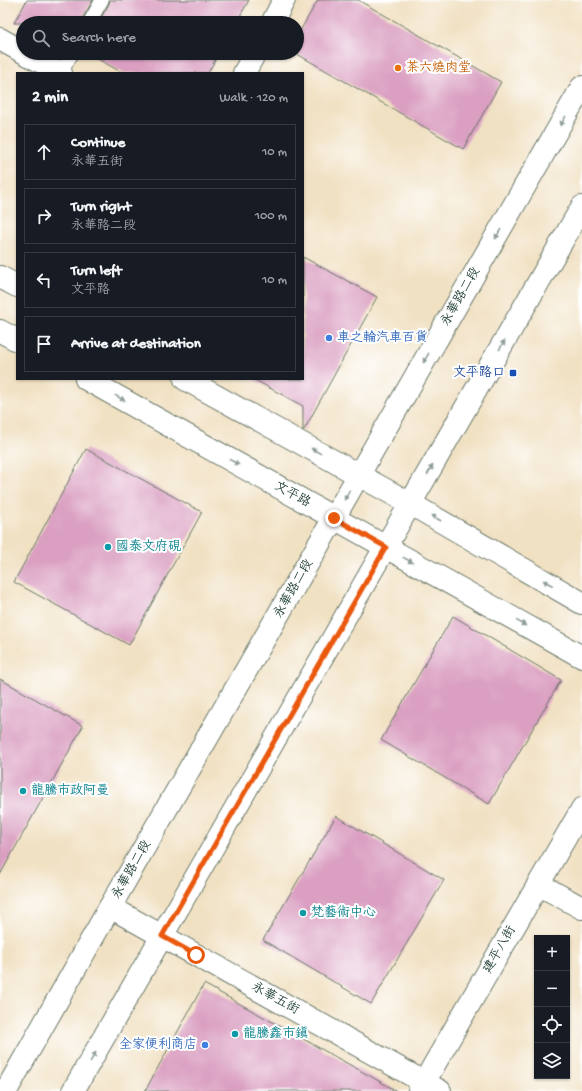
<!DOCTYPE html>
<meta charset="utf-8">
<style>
:root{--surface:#171b24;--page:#242831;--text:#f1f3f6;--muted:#9ea1a6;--line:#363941}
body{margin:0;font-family:"Gochi Hand","LXGW WenKai TC",sans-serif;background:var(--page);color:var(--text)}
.controls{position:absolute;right:12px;bottom:12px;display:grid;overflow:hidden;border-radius:0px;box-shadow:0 1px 3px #0004}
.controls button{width:36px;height:36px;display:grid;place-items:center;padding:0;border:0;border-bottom:1px solid var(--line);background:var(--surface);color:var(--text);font:20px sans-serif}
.stop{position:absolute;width:12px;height:12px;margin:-9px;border:3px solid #ea580c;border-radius:50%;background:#fff}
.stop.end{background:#ea580c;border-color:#fff;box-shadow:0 1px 4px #0008}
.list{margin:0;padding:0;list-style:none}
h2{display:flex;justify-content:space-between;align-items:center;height:52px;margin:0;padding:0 16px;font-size:17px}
h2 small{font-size:13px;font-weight:400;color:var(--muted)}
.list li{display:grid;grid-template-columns:26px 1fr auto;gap:12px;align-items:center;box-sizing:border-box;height:56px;margin:0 8px 8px;padding:0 8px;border:1px solid var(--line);border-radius:0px}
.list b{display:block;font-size:15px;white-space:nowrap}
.list p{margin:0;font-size:13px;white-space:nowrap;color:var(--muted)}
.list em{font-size:13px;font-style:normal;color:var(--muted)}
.icon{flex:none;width:22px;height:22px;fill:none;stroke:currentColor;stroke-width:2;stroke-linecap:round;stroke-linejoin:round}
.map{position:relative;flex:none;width:582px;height:1091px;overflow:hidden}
.search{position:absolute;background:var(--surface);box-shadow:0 1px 3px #0004;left:16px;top:16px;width:288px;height:44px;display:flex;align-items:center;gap:10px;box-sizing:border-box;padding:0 14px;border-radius:22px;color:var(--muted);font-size:15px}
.panel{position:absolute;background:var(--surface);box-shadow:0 1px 3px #0004;left:16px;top:72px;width:288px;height:308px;border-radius:0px}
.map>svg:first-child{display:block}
</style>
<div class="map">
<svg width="582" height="1091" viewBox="0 0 582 1091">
<rect width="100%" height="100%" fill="#fff"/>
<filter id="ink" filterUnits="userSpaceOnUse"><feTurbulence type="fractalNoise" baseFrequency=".025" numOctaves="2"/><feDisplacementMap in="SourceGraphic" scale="8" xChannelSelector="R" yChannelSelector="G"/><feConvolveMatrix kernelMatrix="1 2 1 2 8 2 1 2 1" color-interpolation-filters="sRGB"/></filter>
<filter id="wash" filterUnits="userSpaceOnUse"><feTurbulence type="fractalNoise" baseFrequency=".012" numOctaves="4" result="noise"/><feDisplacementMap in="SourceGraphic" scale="16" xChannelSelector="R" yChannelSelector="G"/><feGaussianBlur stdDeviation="0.9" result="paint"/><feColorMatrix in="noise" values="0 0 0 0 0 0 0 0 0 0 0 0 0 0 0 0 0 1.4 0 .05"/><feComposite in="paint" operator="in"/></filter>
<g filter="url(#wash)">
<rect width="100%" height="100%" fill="#f1e1c3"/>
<g id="blocks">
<path fill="#da9fc1" d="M27,0h66l-11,19 -1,4h-67z
M110,0h139l-13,23h-138l11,-19z
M318,0h40l143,82 -38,67 -166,-95v-18z
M99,53h120l-11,20h-85l-27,-15z
M303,257l74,40 -73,133h-1v-24l-50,-27h50z
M86,449l116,63 -73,133 -115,-63z
M453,616l108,64 -72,124 -108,-64z
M0,679l83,47 -83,149z
M336,816l108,64 -73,124 -108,-64z
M204,984l193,107h-252z"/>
</g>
</g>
<g filter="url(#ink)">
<use href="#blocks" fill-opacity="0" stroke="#687666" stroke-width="1"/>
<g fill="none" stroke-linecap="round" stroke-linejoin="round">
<defs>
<path id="lane" d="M89,23l13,-23
M61,73l11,-20"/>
<path id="street" d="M272,23l12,-23
M0,39l23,13
M25,53l36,20
M244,73l11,-20
M538,884l44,24
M110,907l330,184
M419,1091l163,-282"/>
<path id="secondary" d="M0,277l17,9
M0,331l17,9
M86,379l496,278
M185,379l226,125 171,99
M6,1091l104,-184 472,-820
M73,1091l352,-613 157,-271"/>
</defs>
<use href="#lane" stroke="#687666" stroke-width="15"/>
<use href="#street" stroke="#687666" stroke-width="24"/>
<use href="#secondary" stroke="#687666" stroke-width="24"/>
<use href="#lane" stroke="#fff" stroke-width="13"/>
<use href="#street" stroke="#fff" stroke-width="22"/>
<use href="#secondary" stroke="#fff" stroke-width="22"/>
</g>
<defs><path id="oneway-solid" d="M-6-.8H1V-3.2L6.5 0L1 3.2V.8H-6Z"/></defs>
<g fill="#8f9e9a">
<use href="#oneway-solid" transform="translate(563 121) rotate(120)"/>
<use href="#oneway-solid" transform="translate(498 234) rotate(120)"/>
<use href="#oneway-solid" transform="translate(502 345) rotate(-60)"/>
<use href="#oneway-solid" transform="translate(426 358) rotate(120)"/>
<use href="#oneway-solid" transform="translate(120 398) rotate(29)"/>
<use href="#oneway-solid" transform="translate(316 451) rotate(-151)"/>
<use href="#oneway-solid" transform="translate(234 462) rotate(29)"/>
<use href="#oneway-solid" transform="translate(430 470) rotate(-60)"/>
<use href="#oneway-solid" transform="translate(347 495) rotate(119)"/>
<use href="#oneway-solid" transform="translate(436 518) rotate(-150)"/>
<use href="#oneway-solid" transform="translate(408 560) rotate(29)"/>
<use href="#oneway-solid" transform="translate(548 583) rotate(-150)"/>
<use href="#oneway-solid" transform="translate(521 623) rotate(29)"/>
<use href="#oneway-solid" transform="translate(93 1057) rotate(-60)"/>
</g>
</g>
<g fill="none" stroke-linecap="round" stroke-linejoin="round" filter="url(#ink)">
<path stroke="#ea580c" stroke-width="5" d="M196,955l-34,-19 224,-389 -52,-29"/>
</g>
<circle fill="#e8710a" stroke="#fff" stroke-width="1.5" cx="398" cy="68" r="4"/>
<g fill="#3f7fe0" stroke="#fff" stroke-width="1.5">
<circle cx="329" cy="338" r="4"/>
<circle cx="205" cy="1045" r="4"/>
</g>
<rect fill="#1a4fb4" stroke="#fff" stroke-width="1.5" x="509" y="369" width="8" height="8" rx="2"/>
<g fill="#0f9aa8" stroke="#fff" stroke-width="1.5">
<circle cx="108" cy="547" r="4"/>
<circle cx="23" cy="791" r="4"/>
<circle cx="303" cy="913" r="4"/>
<circle cx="235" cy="1034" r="4"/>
</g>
<g text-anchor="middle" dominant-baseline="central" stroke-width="4" stroke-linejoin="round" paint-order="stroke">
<g font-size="13" fill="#c56008" stroke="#fff" text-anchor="start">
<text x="406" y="68">茶六燒肉堂</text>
</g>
<g font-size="13" fill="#1f3d34" stroke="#fff">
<text transform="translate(461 297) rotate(-60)">永華路二段</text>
<text transform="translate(292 495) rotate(29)">文平路</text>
<text transform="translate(294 589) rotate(-60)">永華路二段</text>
<text transform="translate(132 870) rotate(-60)">永華路二段</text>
<text transform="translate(500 950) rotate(-60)">建平八街</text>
<text transform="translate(275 999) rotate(29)">永華五街</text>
</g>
<g font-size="13" fill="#366cbe" stroke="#fff" text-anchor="start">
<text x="337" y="338">車之輪汽車百貨</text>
<text x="197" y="1045" text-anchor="end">全家便利商店</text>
</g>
<g font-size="13" fill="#164399" stroke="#fff" text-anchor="end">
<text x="505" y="373">文平路口</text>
</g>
<g font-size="13" fill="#0d838f" stroke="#fff" text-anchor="start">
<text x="116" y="547">國泰文府硯</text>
<text x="31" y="791">龍騰市政阿曼</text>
<text x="311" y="913">梵藝術中心</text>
<text x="243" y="1034">龍騰鑫市鎮</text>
</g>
</g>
</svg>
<div class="controls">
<button>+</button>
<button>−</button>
<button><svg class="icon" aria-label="locate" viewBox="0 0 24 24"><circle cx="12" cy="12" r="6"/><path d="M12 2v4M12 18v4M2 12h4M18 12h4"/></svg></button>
<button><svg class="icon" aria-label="layers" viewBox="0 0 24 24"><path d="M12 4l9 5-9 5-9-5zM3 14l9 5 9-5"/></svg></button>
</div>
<div class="stop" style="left:196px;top:955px"></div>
<div class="stop end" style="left:334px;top:518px"></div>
<div class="search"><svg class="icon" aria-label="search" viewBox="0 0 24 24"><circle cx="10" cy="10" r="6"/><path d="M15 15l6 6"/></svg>Search here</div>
<section class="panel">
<h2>2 min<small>Walk · 120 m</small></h2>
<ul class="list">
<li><svg class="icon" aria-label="ahead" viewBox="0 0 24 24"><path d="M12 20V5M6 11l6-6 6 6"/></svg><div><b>Continue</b><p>永華五街</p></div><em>10 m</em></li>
<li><svg class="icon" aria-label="right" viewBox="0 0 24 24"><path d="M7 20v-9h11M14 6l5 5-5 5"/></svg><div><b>Turn right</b><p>永華路二段</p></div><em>100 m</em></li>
<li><svg class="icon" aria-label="left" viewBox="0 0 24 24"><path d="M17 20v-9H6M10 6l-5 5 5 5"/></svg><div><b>Turn left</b><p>文平路</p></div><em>10 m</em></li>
<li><svg class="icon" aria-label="arrive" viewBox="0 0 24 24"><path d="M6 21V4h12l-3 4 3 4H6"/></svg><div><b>Arrive at destination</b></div></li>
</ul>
</section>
</div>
